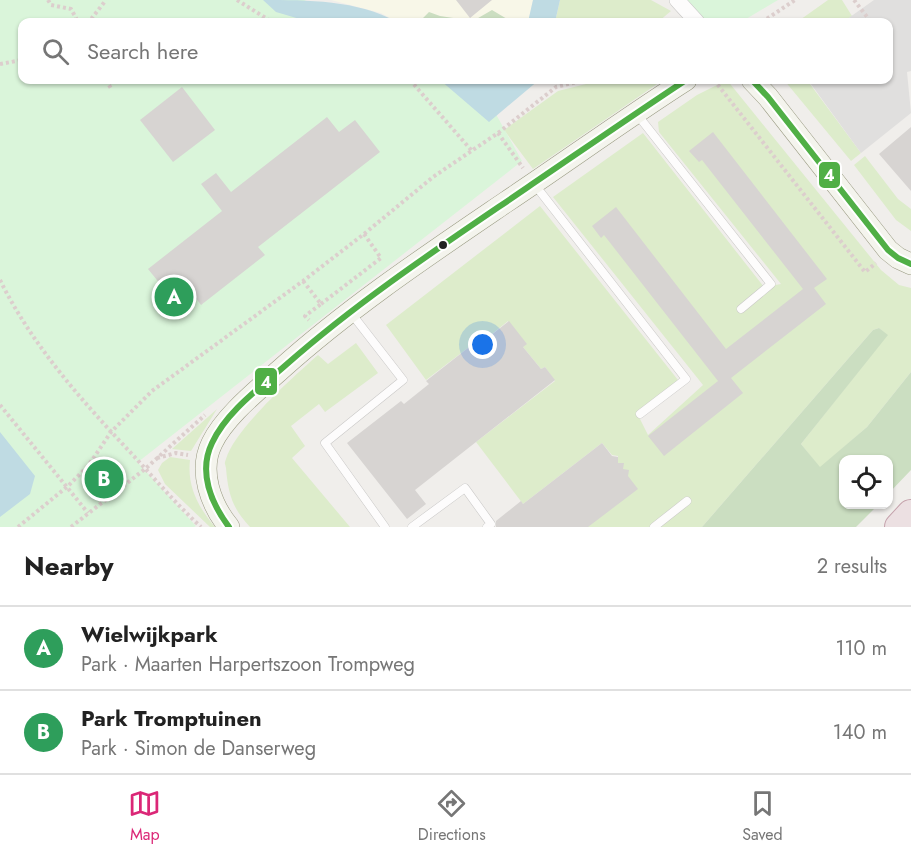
<!DOCTYPE html>
<meta charset="utf-8">
<style>
:root{--surface:#fff;--page:#f6f6f6;--text:#222;--muted:#767676;--line:#e0e0e0;--accent:#db2777}
body{margin:0;font-family:Jost,sans-serif;background:var(--page);color:var(--text)}
.controls{position:absolute;right:18px;bottom:18px;display:grid;overflow:hidden;border-radius:12px;box-shadow:0 2px 4px #0004}
.controls button{width:54px;height:54px;display:grid;place-items:center;padding:0;border:0;border-bottom:2px solid var(--line);background:var(--surface);color:var(--text);font:30px sans-serif}
.you{position:absolute;left:483px;top:345px;width:21px;height:21px;margin:-15px;border:4px solid #fff;border-radius:50%;background:#1a73e8;box-shadow:0 0 0 9px #1a73e833}
.badge{display:grid;place-items:center;width:39px;height:39px;border-radius:50%;background:var(--accent);color:#fff;font-size:20px;font-weight:700}
.pin{position:absolute;translate:-50% -50%;border:3px solid #fff;box-shadow:0 2px 6px #0006}
.list{margin:0;padding:0;list-style:none}
h2{display:flex;justify-content:space-between;align-items:center;height:78px;margin:0;padding:0 24px;font-size:26px}
h2 small{font-size:20px;font-weight:400;color:var(--muted)}
.list li{display:grid;grid-template-columns:39px 1fr auto;gap:18px;align-items:center;box-sizing:border-box;height:84px;padding:0 24px;border-top:2px solid var(--line)}
.list b{display:block;font-size:22px;white-space:nowrap}
.list p{margin:0;font-size:20px;white-space:nowrap;color:var(--muted)}
.list em{font-size:20px;font-style:normal;color:var(--muted)}
.icon{flex:none;width:33px;height:33px;fill:none;stroke:currentColor;stroke-width:2;stroke-linecap:round;stroke-linejoin:round}
.map{position:relative;flex:none;width:911px;height:527px;overflow:hidden}
.search{position:absolute;background:var(--surface);box-shadow:0 2px 4px #0004;left:18px;right:18px;top:18px;height:66px;display:flex;align-items:center;gap:15px;box-sizing:border-box;padding:0 21px;border-radius:12px;color:var(--muted);font-size:22px}
.sheet{height:246px;background:var(--surface)}
nav{display:flex;justify-content:space-around;align-items:center;box-sizing:border-box;height:84px;border-top:2px solid var(--line);background:var(--surface);font-size:16px;color:var(--muted)}
nav a{display:grid;justify-items:center;gap:3px}
nav .on{color:var(--accent)}
.map>svg:first-child{display:block}
</style>
<div class="map">
<svg width="911" height="527" viewBox="0 0 911 527">
<rect width="100%" height="100%" fill="#f0eeeb"/>
<path fill="#f8f7e8" d="M331,0h202l-5,22h-131l-16,-9z"/>
<path fill="#ddeccb" d="M560,0h91l20,11 -13,11h-103z
M828,0h14l10,16 -9,6h-46z
M602,80h61l-130,89 -29,-39 54,-39z
M727,80l154,190 18,15 12,3v84l-44,55 -47,41 -19,-24 86,-109 -8,-7 -6,2 -171,197h-115l35,-57 1,-6 -5,-1v-7l-6,-1 -10,-12 -79,61 -47,-62 79,-61 -10,-14 -4,2 -18,-22 -15,-26 -32,26 -3,-3 -47,36 -40,-55 154,-119 138,174 -41,33 11,22 55,-50 -150,-188 90,-64 121,154 17,-3 -122,-152 -1,-10 39,-27z
M784,80h23l54,73 -10,8z
M865,156l33,43 13,10v22l-15,-11 -42,-55z
M356,343l22,30 -53,39 -6,-8 -28,22 14,20 -13,12 58,69h-100c-18,-19 -22,-34 -24,-59 -1,-6 -2,-3 0,-9 8,-29 68,-83 92,-104l10,9z
M217,409l-26,42 -19,-2z
M170,457l20,3c-3,26 8,47 25,67h-5l-45,-43 -7,-14 4,-7z"/>
<path fill="#cbdec1" d="M492,10l20,12h-93l10,-10 11,4 33,5z
M879,328l9,7 -87,109 19,23 47,-40 44,-55v98l-22,23 -1,-33h-44v45h34l-22,22h-154l171,-197z"/>
<path fill="#daf5da" d="M0,0h304l48,22h-330v58h452l4,2 44,79 -384,301 -9,-9 67,73 -2,1h-194z
M686,0h92l-37,22h-36z"/>
<path fill="#e0dfde" d="M874,0h37v71l-4,1 4,41 -50,40 -53,-73h80v-58h-45z"/>
<path fill="#bfdbe3" d="M263,0c44,0 95,0 134,22h-87l-34,-10z
M533,0h27l-5,22h-27z
M440,80h99l-50,42z
M0,432l35,44 -5,18 -30,23z"/>
<path fill="#d7d4d2" d="M456,0h36l-22,18z
M182,87l33,43 -42,32 -33,-42z
M327,117l12,15 16,-12 25,32 -122,95 7,8 -64,50 -12,-16 -15,12 -26,-32 74,-58 -21,-27 15,-11 15,19z
M911,127v64l-32,-37z
M713,132l114,147 -13,9 12,16 -95,74 12,15 -79,63 -16,-20 70,-55 -114,-146 -3,3 -9,-12 24,-19 110,142 77,-60 -101,-129 -3,2 -10,-11z
M509,321l18,23 -4,3 18,22 4,-2 10,13 -140,110 11,14 -19,15 -60,-76 54,-42 3,3 25,-20 -3,-3 47,-37 3,3z
M602,443l10,13 6,1v6h6l-1,6 6,1 -1,6 10,13 -50,38h-92v-6l25,-20 2,3z"/>
<g fill="none" stroke-linecap="round" stroke-linejoin="round">
<defs>
<path id="lane" d="M636,113l135,171 -30,25
M535,185l151,194 -46,35
M351,313l52,67 -78,63 60,84
M412,527l53,-39 26,36 -4,3
M654,527l33,-26"/>
<path id="street" d="M677,0l20,22"/>
<path id="secondary" d="M752,80l16,17 120,153 10,8 13,6
M229,527c-18,-22 -31,-56 -17,-84 13,-27 46,-53 68,-73 70,-63 148,-115 226,-168 60,-40 119,-83 180,-122"/>
<path id="highway" d="M899,527l12,-13"/>
</defs>
<use href="#lane" stroke="#c9c8c7" stroke-width="9"/>
<use href="#street" stroke="#c9c8c7" stroke-width="16"/>
<use href="#secondary" stroke="#999a82" stroke-width="22"/>
<use href="#highway" stroke="#c5a2ac" stroke-width="30"/>
<path stroke="#dccecd" stroke-width="4" stroke-dasharray="3 3" stroke-linecap="butt" d="M48,0l3,5 20,4 5,9 -1,4
M237,0l35,22
M854,0l17,22
M86,22l6,-4 14,-18
M762,22l33,-22
M0,64l22,-4
M106,80l6,10
M410,80l62,71
M714,80l151,192 11,-9
M498,133l25,35
M0,280c32,65 82,121 131,173 23,25 45,51 70,74
M303,281l18,23 -16,12 4,4
M321,304l60,-46 -17,-24
M0,405l88,108
M157,458l19,-5 12,2
M18,527l50,-41 20,-20 23,-34 41,-41 151,-110 61,-47 69,-57 65,-44 58,-46 29,-7
M71,527l74,-58 60,-54"/>
<use href="#lane" stroke="#fdfcfc" stroke-width="8"/>
<use href="#street" stroke="#fdfcfc" stroke-width="15"/>
<use href="#secondary" stroke="#f4f4ed" stroke-width="21"/>
<use href="#highway" stroke="#ece0e2" stroke-width="28"/>
<defs>
<path id="bus-1" d="M752,80l16,17 120,153 10,8 13,6
M229,527c-18,-24 -31,-55 -17,-84 15,-32 49,-56 75,-79 75,-66 159,-121 241,-177 53,-36 105,-72 158,-107"/>
</defs>
<use href="#bus-1" stroke="#fff" stroke-width="10"/>
<use href="#bus-1" stroke="#50af46" stroke-width="6"/>
</g>
<circle fill="#222" stroke="#fff" stroke-width="2" cx="443" cy="245" r="5"/>
<g stroke="#fff" stroke-width="2">
<rect x="818" y="161" width="23" height="28" rx="6" fill="#50af46"/>
<rect x="254" y="367" width="24" height="29" rx="6" fill="#50af46"/>
</g>
<g font-size="16" text-anchor="middle" font-weight="bold" fill="#fff">
<text x="829" y="181">4</text>
<text x="266" y="388">4</text>
</g>
</svg>
<div class="controls">
<button><svg class="icon" aria-label="locate" viewBox="0 0 24 24"><circle cx="12" cy="12" r="6"/><path d="M12 2v4M12 18v4M2 12h4M18 12h4"/></svg></button>
</div>
<div class="you"></div>
<div class="pin badge" style="left:174px;top:297px;background:#2e9e5b">A</div>
<div class="pin badge" style="left:104px;top:479px;background:#2e9e5b">B</div>
<div class="search"><svg class="icon" aria-label="search" viewBox="0 0 24 24"><circle cx="10" cy="10" r="6"/><path d="M15 15l6 6"/></svg>Search here</div>
</div>
<section class="sheet">
<h2>Nearby<small>2 results</small></h2>
<ul class="list">
<li><span class="badge" style="background:#2e9e5b">A</span><div><b>Wielwijkpark</b><p>Park · Maarten Harpertszoon Trompweg</p></div><em>110 m</em></li>
<li><span class="badge" style="background:#2e9e5b">B</span><div><b>Park Tromptuinen</b><p>Park · Simon de Danserweg</p></div><em>140 m</em></li>
</ul>
</section>
<nav>
<a class="on"><svg class="icon" aria-label="map" viewBox="0 0 24 24"><path d="M3 6l6-2 6 2 6-2v14l-6 2-6-2-6 2zM9 4v14M15 6v14"/></svg>Map</a>
<a><svg class="icon" aria-label="directions" viewBox="0 0 24 24"><path d="M12 3l9 9-9 9-9-9zM9 14v-3h6M13 9l2 2-2 2"/></svg>Directions</a>
<a><svg class="icon" aria-label="saved" viewBox="0 0 24 24"><path d="M7 4h10v16l-5-4-5 4z"/></svg>Saved</a>
</nav>
